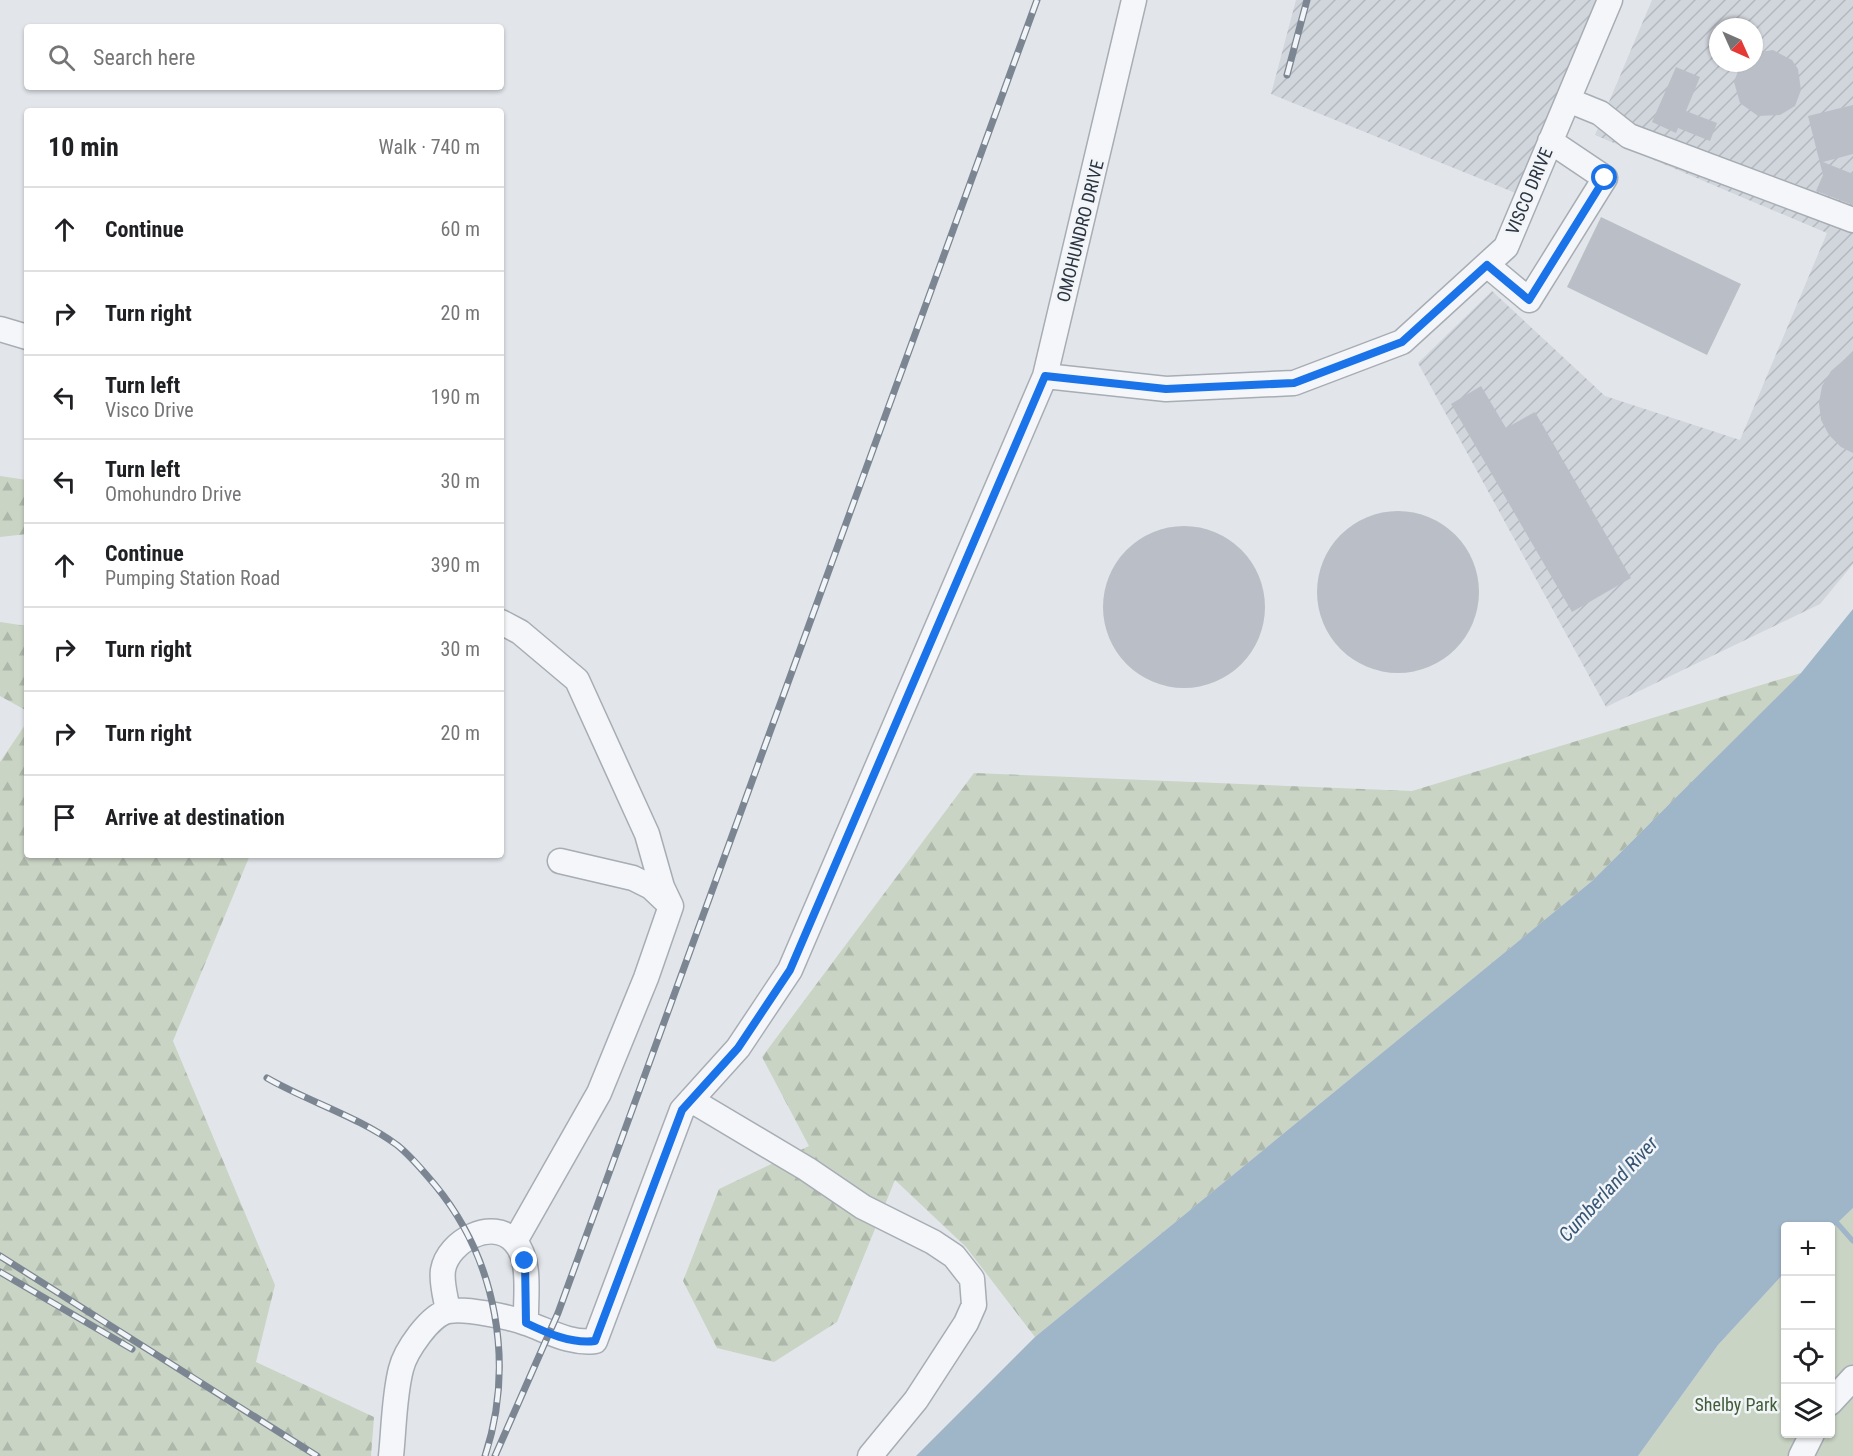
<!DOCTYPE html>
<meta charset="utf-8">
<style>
:root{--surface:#fff;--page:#f2f2f2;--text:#202124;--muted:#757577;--line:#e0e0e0}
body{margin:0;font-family:"Roboto Condensed",sans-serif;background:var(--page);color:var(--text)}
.controls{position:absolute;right:18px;bottom:18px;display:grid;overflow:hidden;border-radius:6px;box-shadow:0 2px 4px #0004}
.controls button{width:54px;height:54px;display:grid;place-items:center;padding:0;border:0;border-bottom:2px solid var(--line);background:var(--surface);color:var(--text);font:30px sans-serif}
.compass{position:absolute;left:1709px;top:18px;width:54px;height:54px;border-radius:50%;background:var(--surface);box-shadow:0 2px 4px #0004;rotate:135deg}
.stop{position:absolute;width:18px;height:18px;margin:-14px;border:4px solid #1a73e8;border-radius:50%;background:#fff}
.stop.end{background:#1a73e8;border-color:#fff;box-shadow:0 2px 6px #0008}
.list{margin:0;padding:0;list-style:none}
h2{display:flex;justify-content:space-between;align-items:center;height:78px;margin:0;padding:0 24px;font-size:26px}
h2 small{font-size:20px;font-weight:400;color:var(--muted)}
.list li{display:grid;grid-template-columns:39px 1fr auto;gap:18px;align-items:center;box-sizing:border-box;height:84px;padding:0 24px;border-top:2px solid var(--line)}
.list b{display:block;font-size:22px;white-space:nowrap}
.list p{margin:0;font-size:20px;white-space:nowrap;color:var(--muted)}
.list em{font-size:20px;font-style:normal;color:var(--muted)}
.icon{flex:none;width:33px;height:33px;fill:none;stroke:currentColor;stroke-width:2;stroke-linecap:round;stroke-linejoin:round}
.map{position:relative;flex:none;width:1853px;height:1456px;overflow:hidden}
.search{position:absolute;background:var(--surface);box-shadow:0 2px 4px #0004;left:24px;top:24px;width:480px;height:66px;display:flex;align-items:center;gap:15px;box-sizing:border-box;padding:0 21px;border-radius:6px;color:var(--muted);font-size:22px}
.panel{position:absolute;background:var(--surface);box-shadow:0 2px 4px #0004;left:24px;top:108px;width:480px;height:750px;border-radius:6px}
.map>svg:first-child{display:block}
</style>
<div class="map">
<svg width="1853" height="1456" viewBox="0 0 1853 1456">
<defs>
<pattern id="industrial-furrows" width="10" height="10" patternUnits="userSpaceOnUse" patternTransform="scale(1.5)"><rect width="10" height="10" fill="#d1d5dc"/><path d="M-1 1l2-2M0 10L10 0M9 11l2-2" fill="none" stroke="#b4b7be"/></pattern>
<pattern id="forest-firs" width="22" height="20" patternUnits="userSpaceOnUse" patternTransform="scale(1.5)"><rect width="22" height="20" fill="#c9d4c4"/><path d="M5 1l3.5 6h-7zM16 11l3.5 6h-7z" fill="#adb7aa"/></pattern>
</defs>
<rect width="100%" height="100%" fill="#e2e6ea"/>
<path fill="url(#industrial-furrows)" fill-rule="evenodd" d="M1296,0h306l-79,196 -252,-102z
M1652,0h201v564l-33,40 -214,103 -188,-344 74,-72 113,105 135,44 87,-207 -232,-98zM1718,27h36v36h-36z"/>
<path fill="#c9d4c4" d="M1853,1208v248h-215l80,-111 67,-73 1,162h44l1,-205z"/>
<path fill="url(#forest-firs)" d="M0,476l27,4v54l-27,3z
M0,622l27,4v85l-27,-15z
M1801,673l-209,208 -557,456 -69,-90 -71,-67 -58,142 -63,40 -57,-14 -34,-67 36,-92 90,-43 -47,-89 212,-284 438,18z
M27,722v133h223l-77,186 102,244 -19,77 118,55 -3,39h-371v-694z"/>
<path fill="#9fb5c8" d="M1853,609v599l-22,21 -1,-3h-44l-1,46 -67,73 -80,111h-722l119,-119 557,-456 209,-208z"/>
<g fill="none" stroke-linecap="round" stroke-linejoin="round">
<path stroke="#9fb5c8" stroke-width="5" d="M1837,1223l16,18"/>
</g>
<path fill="#babfc7" d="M1773,50l19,10 6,9 3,21 -6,16 -15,9 -22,1 -18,-13 -6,-21 7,-19h13v-10z
M1676,67l24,10 -14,34 31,12 -7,18 -32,-13 -2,5 -24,-11z
M1853,105v49l-30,8 30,12v31l-37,-14 7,-16 -15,-59z
M1601,217l140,67 -34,71 -140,-68z
M1853,352v101l-12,-6 -12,-12 -8,-15 -2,-17 3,-17 9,-15z
M1481,386l25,42 29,-16 96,166 -59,34 -121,-208z
M1317 592a81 81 0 1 1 162 0a81 81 0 1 1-162 0Z
M1103 607a81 81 0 1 1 162 0a81 81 0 1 1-162 0Z"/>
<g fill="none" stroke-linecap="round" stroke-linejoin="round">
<defs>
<path id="minor" d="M1568,100l32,13 29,23 224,84
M1487,265l42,35 76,-122 -55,-37
M0,329l27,8
M1045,376l121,13 128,-6 108,-41 104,-95 104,-247
M501,622l19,10 57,48 70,154 15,53 9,19 -25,72 -47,115 -84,148
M560,861l73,17 18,9 18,17
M691,1100l116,69 56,38 70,35 21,14 18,23 2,26 -8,18 -50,77 -46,56
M448,1311c-2,-13 -7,-28 -5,-41 5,-29 50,-53 72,-28 17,19 10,57 11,81
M1830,1403l23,-25
M391,1456c3,-28 3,-60 10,-87 4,-17 29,-55 48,-58 16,-3 61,6 77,12 23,8 43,21 69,18l87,-231 56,-62 52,-78 255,-594 89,-376
M1801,1456l11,-22"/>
</defs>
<use href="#minor" stroke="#a7adb4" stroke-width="27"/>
<use href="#minor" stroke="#f5f6f9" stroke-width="24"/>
<defs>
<path id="rail" d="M1287,75l20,-75
M267,1078c42,24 90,38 130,67 14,11 26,26 38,40 62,75 80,179 50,271
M0,1256l317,200
M0,1272l132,77
M495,1456l63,-143 479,-1313"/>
</defs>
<use href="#rail" stroke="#7c8693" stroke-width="7"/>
<use href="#rail" stroke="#f2f5f8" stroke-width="4.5" stroke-dasharray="14" stroke-linecap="butt"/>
</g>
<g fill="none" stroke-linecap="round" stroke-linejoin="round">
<path stroke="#1a73e8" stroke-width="8" d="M525,1261l1,62c21,10 45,21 69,18l87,-231 56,-62 52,-78 255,-594 121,13 128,-6 108,-41 85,-77 42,35 76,-122"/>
</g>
<g text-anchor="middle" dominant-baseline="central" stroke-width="5" stroke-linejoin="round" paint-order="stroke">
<g font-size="18" fill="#2b3442" stroke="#f2f5f8">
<text transform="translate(1529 191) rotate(-67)">VISCO DRIVE</text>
<text transform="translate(1080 231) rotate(-76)">OMOHUNDRO DRIVE</text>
</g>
<g font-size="18" fill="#415d39" stroke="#f2f5f8">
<text x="1736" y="1404">Shelby Park</text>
</g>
<g font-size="20" font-style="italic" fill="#375574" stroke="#f2f5f8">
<text transform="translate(1608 1189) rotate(-47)">Cumberland River</text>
</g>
</g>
</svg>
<div class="controls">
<button>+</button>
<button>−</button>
<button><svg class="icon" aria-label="locate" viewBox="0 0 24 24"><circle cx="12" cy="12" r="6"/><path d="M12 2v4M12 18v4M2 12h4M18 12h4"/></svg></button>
<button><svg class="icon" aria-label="layers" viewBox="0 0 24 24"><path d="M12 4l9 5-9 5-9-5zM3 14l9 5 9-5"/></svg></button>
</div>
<svg class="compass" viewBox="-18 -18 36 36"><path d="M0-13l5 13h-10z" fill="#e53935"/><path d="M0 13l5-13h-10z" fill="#757577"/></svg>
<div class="stop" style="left:1605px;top:178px"></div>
<div class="stop end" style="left:525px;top:1261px"></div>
<div class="search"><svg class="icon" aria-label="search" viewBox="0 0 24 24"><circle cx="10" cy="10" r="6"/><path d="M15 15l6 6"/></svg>Search here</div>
<section class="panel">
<h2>10 min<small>Walk · 740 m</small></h2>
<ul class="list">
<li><svg class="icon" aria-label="ahead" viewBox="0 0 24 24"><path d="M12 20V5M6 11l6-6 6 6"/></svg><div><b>Continue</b></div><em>60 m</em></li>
<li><svg class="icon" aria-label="right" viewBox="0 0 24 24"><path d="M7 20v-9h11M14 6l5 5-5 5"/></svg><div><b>Turn right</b></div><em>20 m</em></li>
<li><svg class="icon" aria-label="left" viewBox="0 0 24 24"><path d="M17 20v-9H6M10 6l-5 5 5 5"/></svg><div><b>Turn left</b><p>Visco Drive</p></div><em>190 m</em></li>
<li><svg class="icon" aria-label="left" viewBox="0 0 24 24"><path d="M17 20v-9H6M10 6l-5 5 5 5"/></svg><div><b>Turn left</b><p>Omohundro Drive</p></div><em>30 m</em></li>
<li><svg class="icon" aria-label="ahead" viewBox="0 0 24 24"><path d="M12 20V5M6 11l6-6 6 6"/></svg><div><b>Continue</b><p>Pumping Station Road</p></div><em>390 m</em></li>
<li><svg class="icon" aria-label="right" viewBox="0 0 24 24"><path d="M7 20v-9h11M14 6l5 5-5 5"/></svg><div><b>Turn right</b></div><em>30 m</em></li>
<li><svg class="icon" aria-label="right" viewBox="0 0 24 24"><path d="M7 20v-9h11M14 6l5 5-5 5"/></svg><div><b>Turn right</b></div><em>20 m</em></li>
<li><svg class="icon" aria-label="arrive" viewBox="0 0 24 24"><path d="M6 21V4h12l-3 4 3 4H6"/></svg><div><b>Arrive at destination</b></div></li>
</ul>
</section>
</div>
